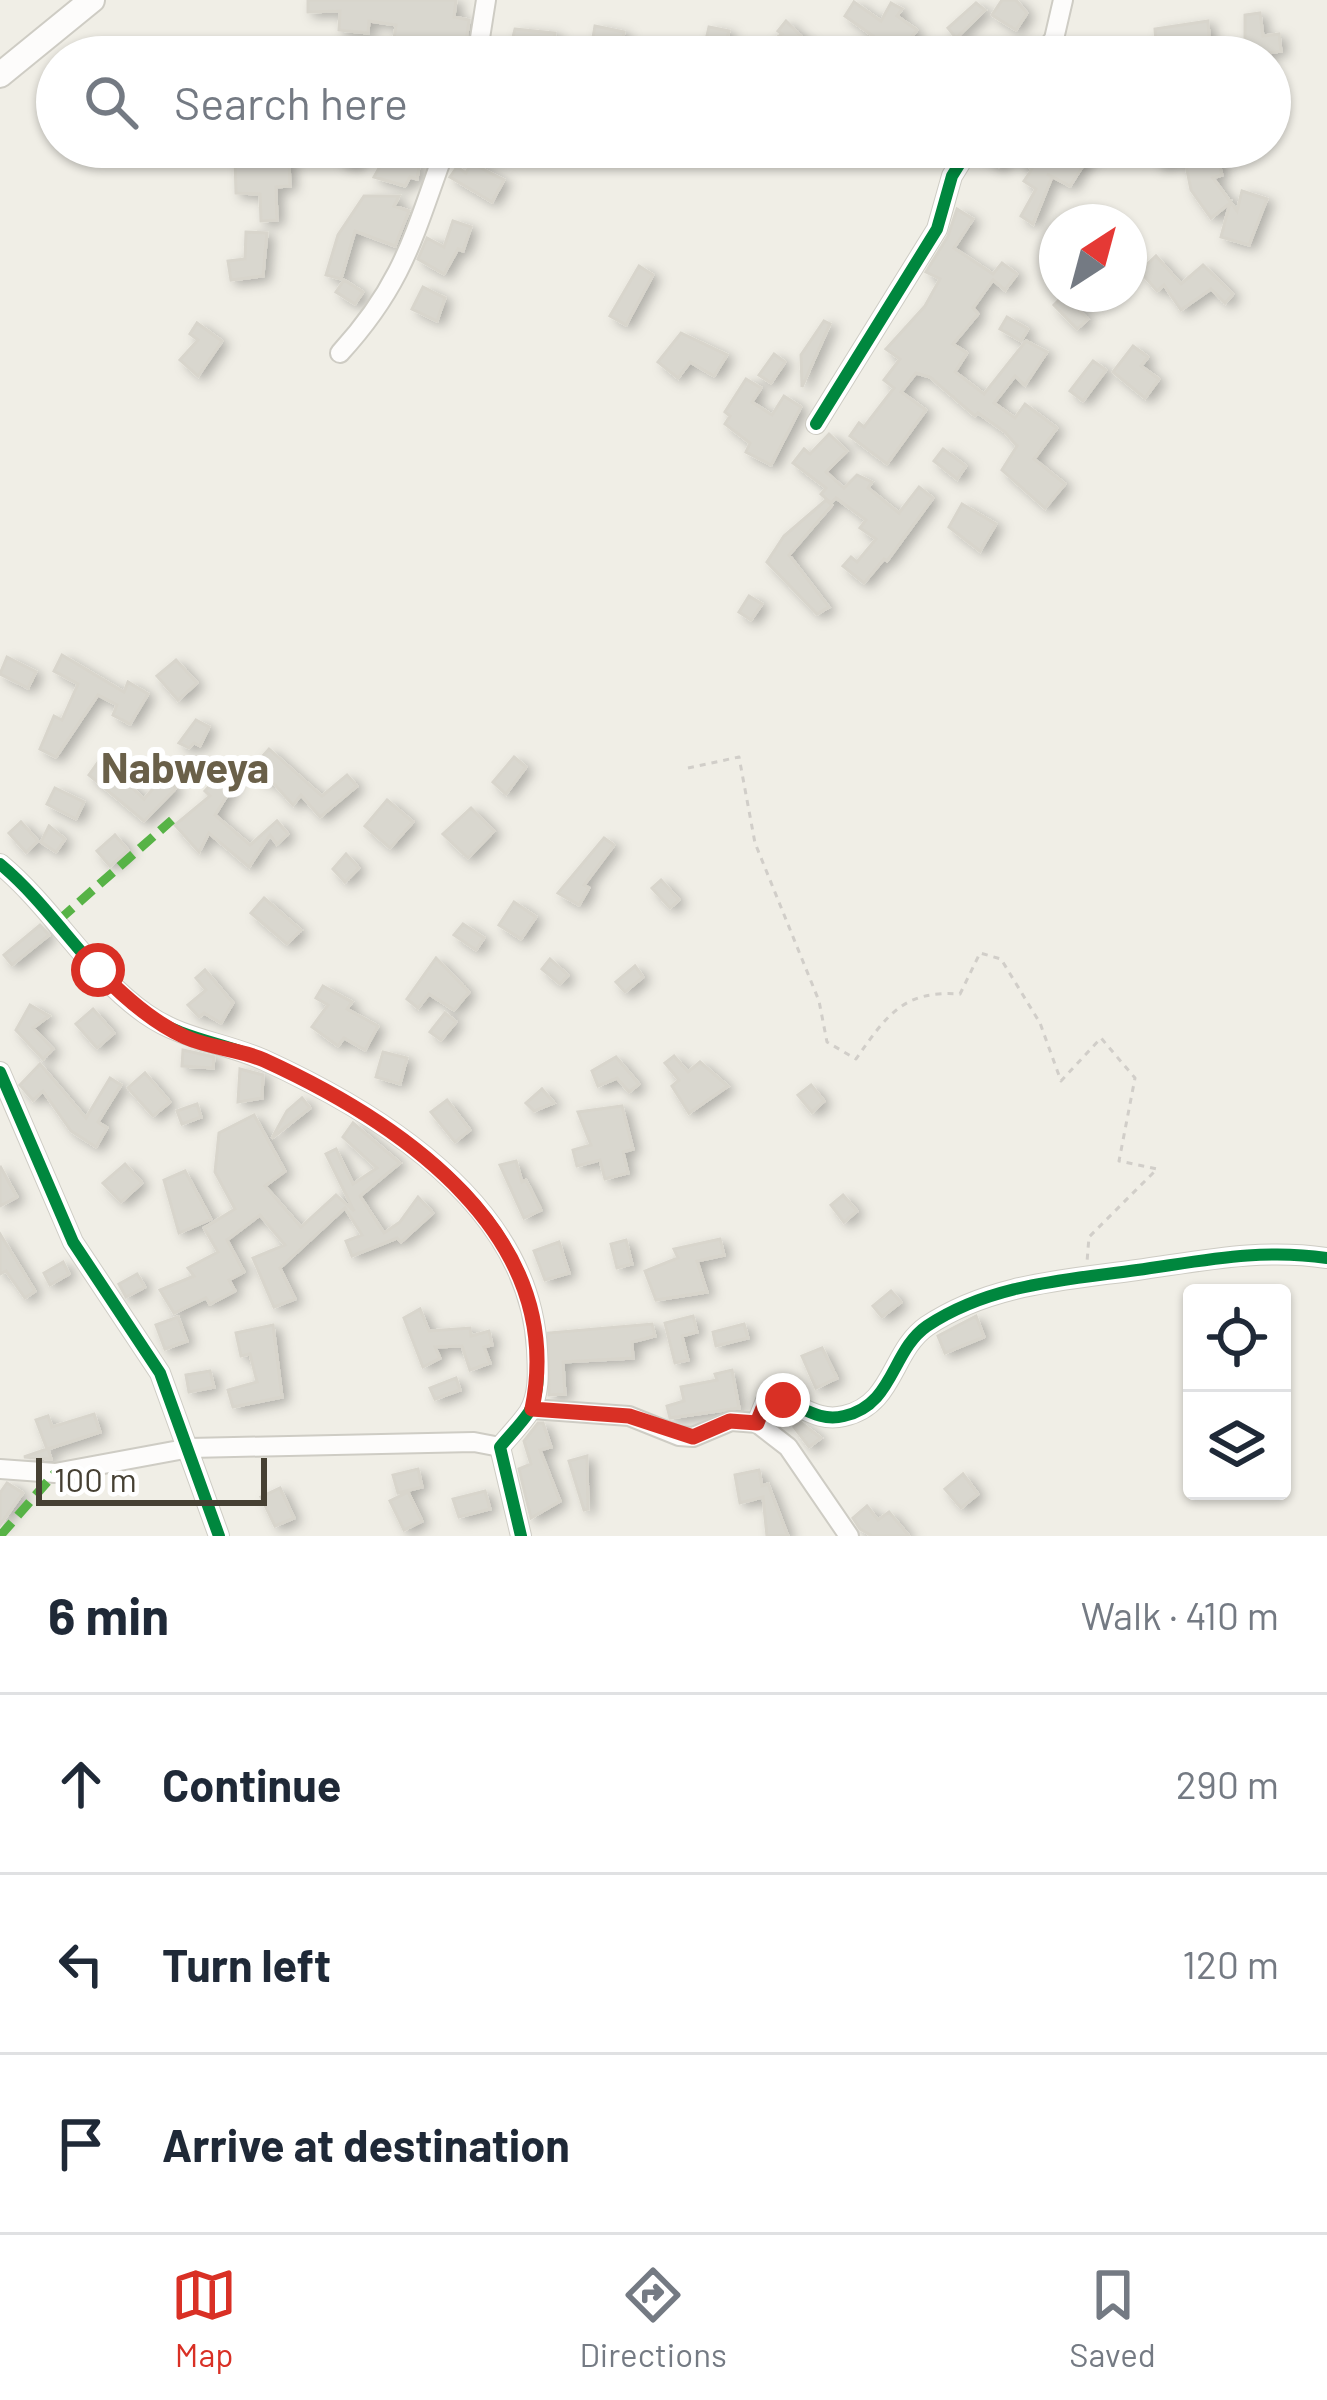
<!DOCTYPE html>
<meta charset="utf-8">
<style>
:root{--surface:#fff;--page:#f6f6f7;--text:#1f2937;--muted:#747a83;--line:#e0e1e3;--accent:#d93025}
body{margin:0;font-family:Barlow,sans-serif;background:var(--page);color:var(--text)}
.controls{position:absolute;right:36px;bottom:36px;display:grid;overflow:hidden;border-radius:12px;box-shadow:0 3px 9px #0004}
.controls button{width:108px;height:108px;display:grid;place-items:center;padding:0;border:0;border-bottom:3px solid var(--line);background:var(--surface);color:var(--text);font:60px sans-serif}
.compass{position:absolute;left:1039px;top:204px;width:108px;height:108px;border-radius:50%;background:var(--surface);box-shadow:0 3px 9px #0004;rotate:36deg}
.scale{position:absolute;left:36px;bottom:30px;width:231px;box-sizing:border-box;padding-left:12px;border:6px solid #464033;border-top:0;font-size:33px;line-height:42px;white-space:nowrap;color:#464033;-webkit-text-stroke:9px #fff;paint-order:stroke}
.stop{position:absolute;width:36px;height:36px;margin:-27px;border:9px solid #d93025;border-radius:50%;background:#fff}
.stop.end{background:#d93025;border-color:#fff;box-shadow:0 3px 12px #0008}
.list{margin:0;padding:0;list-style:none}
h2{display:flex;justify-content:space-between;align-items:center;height:156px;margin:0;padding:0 48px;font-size:51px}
h2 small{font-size:39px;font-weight:400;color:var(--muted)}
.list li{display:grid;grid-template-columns:78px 1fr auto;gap:36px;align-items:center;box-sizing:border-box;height:180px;padding:0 48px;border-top:3px solid var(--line)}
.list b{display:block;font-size:45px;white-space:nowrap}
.list em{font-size:39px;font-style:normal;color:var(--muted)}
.icon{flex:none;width:66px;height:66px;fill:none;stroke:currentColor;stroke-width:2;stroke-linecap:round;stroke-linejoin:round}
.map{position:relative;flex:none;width:1327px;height:1536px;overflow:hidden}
.search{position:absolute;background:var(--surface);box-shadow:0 3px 9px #0004;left:36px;right:36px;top:36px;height:132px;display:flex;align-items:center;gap:30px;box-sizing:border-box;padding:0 42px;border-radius:66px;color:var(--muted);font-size:45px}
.sheet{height:696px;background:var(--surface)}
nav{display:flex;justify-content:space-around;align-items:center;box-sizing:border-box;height:168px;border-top:3px solid var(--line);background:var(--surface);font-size:33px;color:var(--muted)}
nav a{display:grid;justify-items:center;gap:6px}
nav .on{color:var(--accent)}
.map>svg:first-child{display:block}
</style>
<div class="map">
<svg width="1327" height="1536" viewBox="0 0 1327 1536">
<defs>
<filter id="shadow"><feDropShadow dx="6" dy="4" stdDeviation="6" flood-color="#0004"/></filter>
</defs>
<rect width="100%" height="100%" fill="#f0eee6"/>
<path fill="#d9d7cf" stroke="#d8d5cc" stroke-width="3" filter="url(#shadow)" d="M308,0h148l-2,17 15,3 -5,37 -54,-10 -1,8 -17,-2 4,-28 -27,-4 -1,12 -29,-3 1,-19 -32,1z
M1002,0h14l11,13 -11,17 -24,-15z
M854,2l27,19 10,-18 11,6 -5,7 20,14 -7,9 14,10 -5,8h-59l13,-21 -28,-20z
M976,3l9,7 -29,28 -8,-10z
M1260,13l3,23 16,-2 2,17 -36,6v-42z
M786,21l28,28 -6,8 -23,-4 -17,4 -6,-9 20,-14 -4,-3z
M1208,21l2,30 -18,1v-9l-36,2 -1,-16z
M595,26l29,6 -3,16 -29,-5z
M709,27l20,4 -6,26h-21z
M515,29l40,4 -3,24 -43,-4z
M341,147h21l-5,18 -17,-2z
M990,147h44l19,12 7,-12h35l-25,39 -23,-12 5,3 -19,47 -12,-8 15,-27 -12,-8 8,-12 -23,-15 -10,13 -16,-11z
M1155,147h27l2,14 -26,4z
M1217,156l5,19 -9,3 24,33 5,-20 25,8 -18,46 -28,-8 9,-34 -19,15 -20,-28 -6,-30z
M289,159l1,27 -14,1 1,33 -16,1 -1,-27 -24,-1 -1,-33z
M384,159l35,8 -2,12 -7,-2 -5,9 -31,-9z
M471,163l33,17 -12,22 -42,-25 7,-10 9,6z
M364,196h35l-5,10 15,5 -14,35 -40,-15 -14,48 -15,-4 12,-40z
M957,209l16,10 -19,29 39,26 9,-11 15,11 -12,16 -12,-10 -20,28 5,6 -25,30 14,9 -12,19 29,22 42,-53 21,11 -22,33 -10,-9 -21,27 21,15 10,-14 32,24 -23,31 31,25 -20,24 -43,-38 15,-24 -12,-14 -27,-19 -3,3 -45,-39 -14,-4 -15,19 25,18 -39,54 -37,-28 9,-13 5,4 30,-39 -10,-8 16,-21 -14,-10 39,-43 15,-27 -14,-7 22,-36z
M453,221l18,6 -8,24 -5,-2 -14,25 -26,-15 9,-21 17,9z
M246,232l21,1 -4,43 -32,4 -3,-19 17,-2z
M1156,256l25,28 22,-19 30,29 -8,9 -14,-14 -30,21 -17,-25 -7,6 -17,-20z
M639,266l14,9 -27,50 -16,-9z
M344,280l19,12 -8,12 -19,-12z
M423,287l22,11 -8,23 -25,-12z
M1065,294h16l-8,10 15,15 -11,10 -23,-24z
M1007,317l21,12 -7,12 -21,-12z
M824,321l6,3 -28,63 -1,-32z
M197,323l25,18 -24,35 -18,-16 18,-20 -8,-6z
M681,333l46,22 -13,21 -24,-14 -12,16 -20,-16z
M1133,346l15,11 -7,9 18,13 -14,19 -32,-26z
M774,354l11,8 -14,21 -12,-8z
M1093,361l13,9 -23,31 -13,-10z
M746,379l15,9 -9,14 20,13 12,-19 17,11 -30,58 -25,-13 4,-9 -25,-19 5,-8 -5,-4z
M829,434l18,17 -21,21 18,16 13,-13 15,7 -4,6 31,25 20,-26 14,11 -46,63 -3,-2 -20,24 -21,-17 8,-9 6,5 19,-23 -16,-11 6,-8 -30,-22 -5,5 -10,-9 5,-6 -33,-25 11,-14 6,5z
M943,449l23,17 -9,13 -23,-18z
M826,500l6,5 -43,50 40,52 -12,7 -50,-52 17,-26z
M962,504l34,20 -16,27 -31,-24z
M749,596l13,8 -11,16 -12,-8z
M62,655l62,37 4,-10 20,12 -18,30 -17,-9 4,-10 -19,-10 -42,62 -16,-8 14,-33 8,4 16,-36 -24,-13z
M7,657l29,15 -8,16 -28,-14z
M176,660l21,23 -19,17 -21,-24z
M196,720l13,7 -9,19 -6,-3 -5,5 -10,-5z
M269,749l53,47 25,-21 10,11 -37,31 -19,-22 -8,10 -25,-28 -4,5 -13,-13z
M514,757l12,10 -20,27 -13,-12z
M101,758l43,41 20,-23 12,12 -32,33 -55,-46z
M223,771l13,10 -21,34 35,30 27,-24 11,13 -11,10 -7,-9 -21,32 -40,-34 -10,19 -24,-27 35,-29 -5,-5z
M55,788l29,14 -8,17 -29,-15z
M387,800l26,22 -23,26 -25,-22z
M471,808l23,23 -26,27 -25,-24z
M21,822l17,19 -12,11 -17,-19z
M49,826l16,13 -9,13 -15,-10z
M115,835l13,15 -18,16 -13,-15z
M604,838l10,7 -30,40 5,3 -10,17 -21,-12z
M346,854l13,14 -14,14 -12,-13z
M661,880l18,20 -9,8 -18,-20z
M264,898l37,32 -14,14 -36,-31z
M514,902l22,15 -15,22 -22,-14z
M463,924l21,14 -8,12 -22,-15z
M40,925l9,10 -37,30 -8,-10z
M436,958l33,34 -15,18 -25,-16 -11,14 -11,-9z
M550,959l18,16 -8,9 -18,-15z
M635,966l8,11 -18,15 -9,-10z
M205,970l28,33 -12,20 -17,-10 -5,4 -11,-12 18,-15 -10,-12z
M323,986l29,16 -5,7 31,17 -13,24 -21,-12 -6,8 -26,-19 16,-22 -12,-7z
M30,1005l19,11 -16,12 20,21 -10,10 -27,-29z
M93,1009l21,24 -17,15 -21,-24z
M445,1013l11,9 -15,18 -11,-8z
M183,1050l31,7 -1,11 -31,-2z
M383,1052l24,6 -7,26 -24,-7z
M674,1056l14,16 12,-10 28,24 -39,27 -17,-27 7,-6 -14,-17z
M616,1057l23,27 -10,8 -12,-14 -19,8 -6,-15z
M40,1064l46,54 24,-40 11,7 -23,37 9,6 -11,19 -25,-16 -28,-40 -10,9 -13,-15z
M240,1069l23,6 -1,23 -24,4z
M145,1073l25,29 -17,14 -25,-28z
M811,1085l13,16 -12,11 -14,-17z
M542,1089l12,14 -20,8 -8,-8z
M302,1098l8,10 -38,30 15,-27z
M447,1100l23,30 -15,12 -24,-30z
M197,1104l4,13 -19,7 -5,-13z
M622,1106l11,43 -10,3 5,21 -23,6 -5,-19 -23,6 -4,-16 18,-5 -13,-33z
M254,1115l31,56 -20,15 36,41 35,-32 18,16 -28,-57 10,-5 17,35 24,-16 -34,-31 10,-14 47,40 -40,33 24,37 16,-11 18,-25 15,16 -32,29 -4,-4 -45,18 -6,-15 16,-6 -17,-27 -65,60 15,31 -21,8 -21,-49 32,-13 -25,-30 -33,25 17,32 -15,8 6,11 -25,13 -4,-6 -32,15 -14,-23 34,-14 -6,-8 30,-16 -14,-24 31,-19 -20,-37 4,-39z
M516,1161l6,21 4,-2 15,30 -17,8 -24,-53z
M125,1164l17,19 -21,19 -18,-19z
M0,1166l17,31 -17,9z
M185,1171l26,48 -32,14 -15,-53z
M843,1195l14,16 -13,11 -13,-17z
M0,1234l35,57 -10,7 -19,-27 -6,3z
M720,1239l4,16 -27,6 10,31 -51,8 -11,-29 33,-13 -4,-9z
M626,1240l6,24 -15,4 -6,-24z
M559,1242l10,31 -24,7 -11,-29z
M63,1262l6,12 -19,11 -6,-12z
M137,1274l8,13 -19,10 -7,-13z
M891,1291l10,11 -19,15 -9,-11z
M420,1309l9,22 41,-3 1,8 18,-5 3,14 -8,2 6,16 -20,7 -8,-24 -27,1 5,11 -17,9 -19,-49z
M693,1316l4,16 -15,4 6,24 -13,3 -10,-40z
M976,1316l8,21 -39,16 -7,-17z
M178,1317l9,24 -22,8 -9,-24z
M652,1324l3,12 -23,6 1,16 -70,4 2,32 -16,1 -1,-62z
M744,1324l4,14 -32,8 -3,-14z
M273,1325l9,72 -49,10 -5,-17 29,-8 -7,-28 -9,2 -5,-23z
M822,1348l15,30 -21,10 -14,-32z
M732,1370l7,38 -69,10 -3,-12 17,-5 -3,-14 36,-7 -2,-6z
M210,1371l4,16 -25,5 -3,-17z
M456,1378l4,12 -25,9 -5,-11z
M94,1414l6,18 -52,17 3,10 -27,-2 23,-8 -11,-29 12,-4 4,11z
M800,1422l21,16 -12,9 -15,-20z
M538,1423h5l8,24 -11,3 20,51 -29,17 -12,-49 12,-5 -7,-23z
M587,1456l1,53 -4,1 -15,-49z
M418,1469l4,18 -24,6 -5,-18z
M759,1470l3,16 6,-2 20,52h-21l-4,-39 -23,6 -5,-28z
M963,1474l15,20 -17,14 -16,-19z
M7,1483l16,10 -23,32v-32z
M280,1488l14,30 -19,8 -14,-29z
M485,1491l5,18 -31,8 -6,-18z
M408,1492l14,29 -18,9 -14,-29z
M867,1506l11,14 11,-8 20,24h-37l-12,-7 -7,-11z"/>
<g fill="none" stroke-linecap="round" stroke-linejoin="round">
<defs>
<path id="minor" d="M477,57l9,-57
M1039,57l15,-18 9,-39
M340,353c65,-71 74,-120 106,-206
M816,424l121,-195 15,-53 18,-29
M0,864c54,45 89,110 146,150 37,26 77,28 118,46 118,54 266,146 273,290 1,20 3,44 -8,62 -8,12 -20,24 -29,35l21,89
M0,1072l73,170 87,131 59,163
M532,1409l97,7 50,20 14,1 38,-16 26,2 31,24 61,89
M757,1423l10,-25c27,-2 45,26 77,18 50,-11 47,-65 83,-90 63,-42 138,-46 210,-56 65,-9 124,-22 190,-12
M0,1469l55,4 135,-25 284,-6 26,5"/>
<path id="tertiary" d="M0,75l92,-75"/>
</defs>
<use href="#minor" stroke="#ceccc4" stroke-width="22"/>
<use href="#tertiary" stroke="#ceccc4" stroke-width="28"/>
<path stroke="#d1cec9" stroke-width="3" stroke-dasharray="6 6" stroke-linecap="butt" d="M688,768l51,-11 16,86 64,158 8,41 29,17c31,-44 47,-69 104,-65l20,-41 21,6 39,64 21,58 40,-43 34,40 -16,83 38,8 -68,68 -2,25"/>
<use href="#minor" stroke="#fdfcfb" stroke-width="18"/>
<use href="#tertiary" stroke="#fdfcfb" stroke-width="24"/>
<path stroke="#57b346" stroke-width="9" stroke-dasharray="18 9" stroke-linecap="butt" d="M59,920l113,-100
M0,1536l55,-63"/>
<defs>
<path id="cycleway" d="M816,424l121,-195 15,-53 18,-29
M0,864c54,45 89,110 146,150 37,26 77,28 118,46 118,54 266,146 273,290 1,20 3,44 -8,62 -8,12 -20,24 -29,35l21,89
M0,1072l73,170 87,131 59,163
M757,1423l10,-25c27,-2 45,26 77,18 50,-11 47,-65 83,-90 63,-42 138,-46 210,-56 65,-9 124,-22 190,-12"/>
</defs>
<use href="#cycleway" stroke="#fff" stroke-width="20"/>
<use href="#cycleway" stroke="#00873e" stroke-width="12"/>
</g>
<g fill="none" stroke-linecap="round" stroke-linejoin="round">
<path stroke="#d93025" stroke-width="15" d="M98,970c25,26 54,52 87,67 24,11 54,12 79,23 138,63 304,176 268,349l97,7 64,21 37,-16 27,2 10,-25 16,2"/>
</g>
<g text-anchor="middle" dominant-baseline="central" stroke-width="12" stroke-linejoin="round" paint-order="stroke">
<g font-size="42" font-weight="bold" fill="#6a6049" stroke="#fff">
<text x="185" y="766">Nabweya</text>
</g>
</g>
</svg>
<div class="controls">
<button><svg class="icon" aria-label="locate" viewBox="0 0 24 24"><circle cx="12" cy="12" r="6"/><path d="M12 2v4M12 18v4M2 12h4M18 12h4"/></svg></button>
<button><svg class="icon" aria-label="layers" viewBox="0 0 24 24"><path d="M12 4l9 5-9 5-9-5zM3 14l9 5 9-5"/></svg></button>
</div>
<svg class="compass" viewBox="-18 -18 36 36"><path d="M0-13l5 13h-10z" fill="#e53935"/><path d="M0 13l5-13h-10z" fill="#747a83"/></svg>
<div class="scale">100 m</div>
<div class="stop" style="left:98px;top:970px"></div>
<div class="stop end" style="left:783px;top:1400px"></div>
<div class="search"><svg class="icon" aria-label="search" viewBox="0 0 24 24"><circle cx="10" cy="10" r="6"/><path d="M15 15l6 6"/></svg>Search here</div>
</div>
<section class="sheet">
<h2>6 min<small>Walk · 410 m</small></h2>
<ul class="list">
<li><svg class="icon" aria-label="ahead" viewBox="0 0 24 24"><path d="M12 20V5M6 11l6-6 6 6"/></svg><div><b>Continue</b></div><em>290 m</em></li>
<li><svg class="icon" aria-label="left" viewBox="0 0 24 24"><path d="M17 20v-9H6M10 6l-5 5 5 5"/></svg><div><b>Turn left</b></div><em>120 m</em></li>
<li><svg class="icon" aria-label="arrive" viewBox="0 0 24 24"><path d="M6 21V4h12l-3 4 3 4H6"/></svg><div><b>Arrive at destination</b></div></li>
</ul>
</section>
<nav>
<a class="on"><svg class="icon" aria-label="map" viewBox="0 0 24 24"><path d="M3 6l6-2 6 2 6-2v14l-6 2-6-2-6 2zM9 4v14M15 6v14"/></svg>Map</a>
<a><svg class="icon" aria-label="directions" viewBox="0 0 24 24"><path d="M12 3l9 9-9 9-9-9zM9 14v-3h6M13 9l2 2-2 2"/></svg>Directions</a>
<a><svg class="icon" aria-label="saved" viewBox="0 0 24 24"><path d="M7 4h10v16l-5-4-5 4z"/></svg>Saved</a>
</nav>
